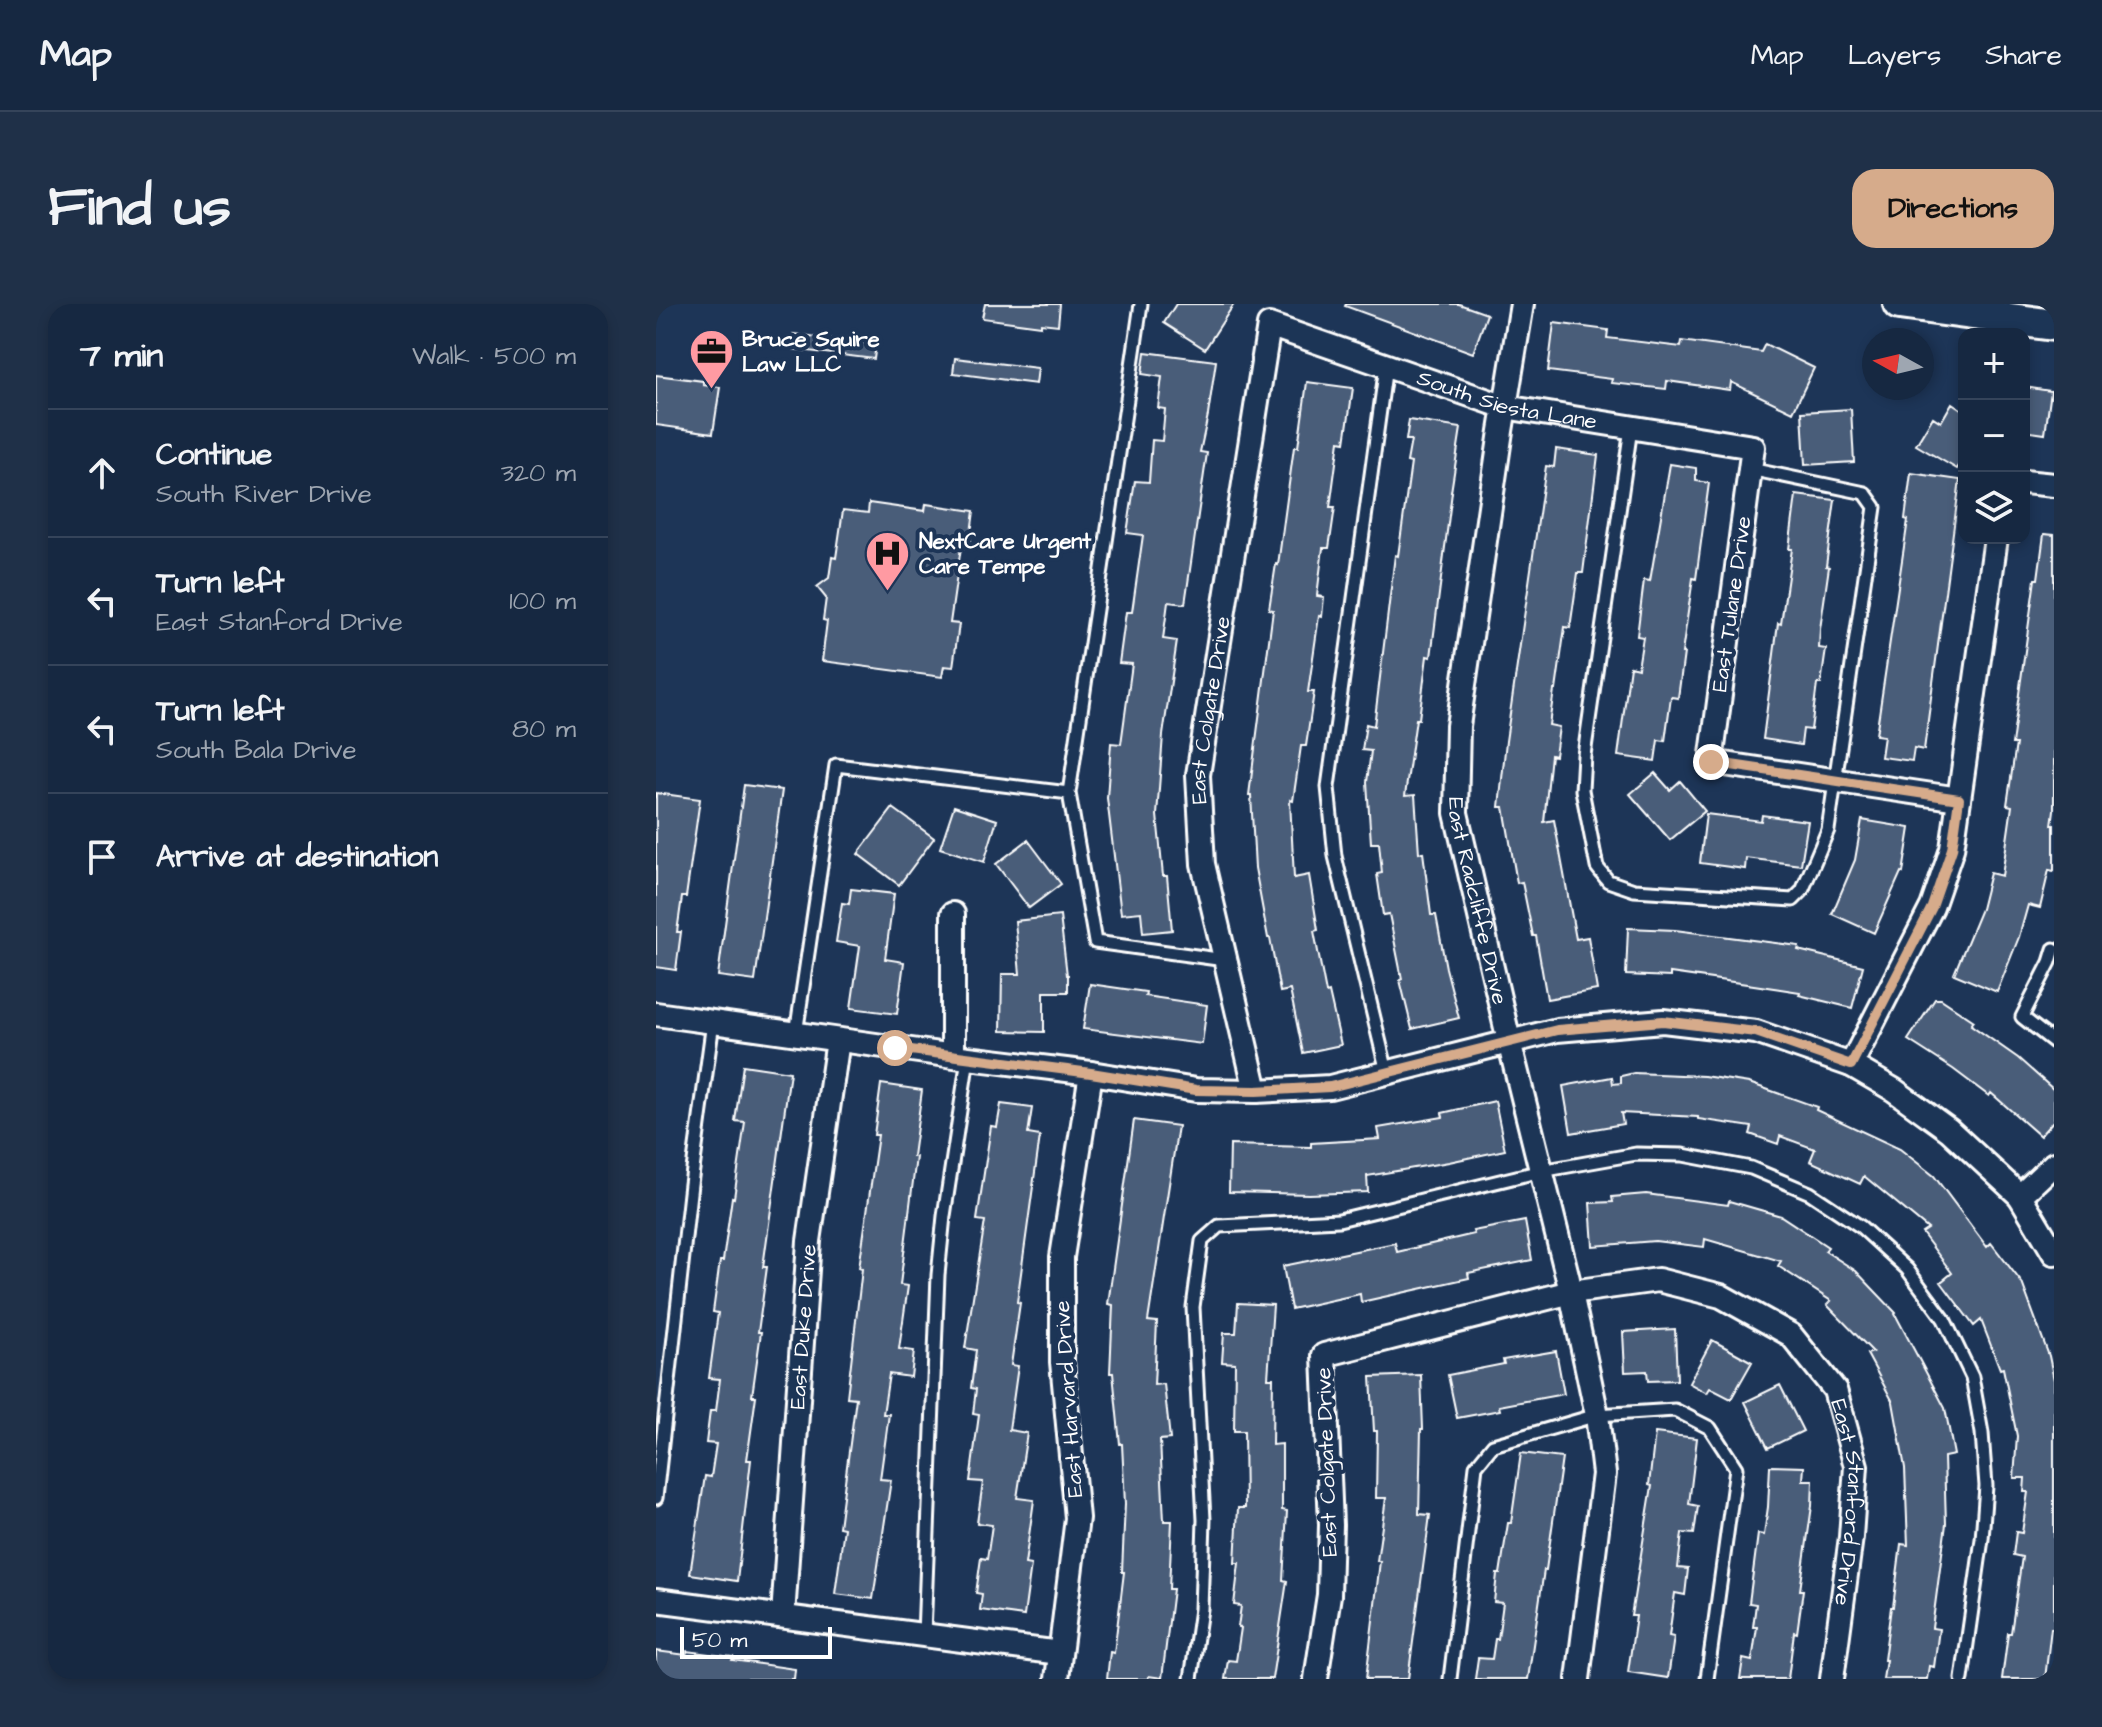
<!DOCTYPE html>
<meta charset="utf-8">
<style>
:root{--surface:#162841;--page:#1f3048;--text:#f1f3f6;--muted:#9ea6b1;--line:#35445a;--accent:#d6ab8b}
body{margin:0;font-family:"Architects Daughter",sans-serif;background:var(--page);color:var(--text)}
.controls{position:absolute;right:24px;top:24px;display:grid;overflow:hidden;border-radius:16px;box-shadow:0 4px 12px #0003}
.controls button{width:72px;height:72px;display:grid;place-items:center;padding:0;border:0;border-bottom:2px solid var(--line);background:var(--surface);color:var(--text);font:40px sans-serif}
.compass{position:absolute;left:1206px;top:24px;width:72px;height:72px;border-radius:50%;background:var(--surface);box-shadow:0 4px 12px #0003;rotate:278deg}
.scale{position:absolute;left:24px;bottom:20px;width:152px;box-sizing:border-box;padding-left:8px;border:4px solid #fff;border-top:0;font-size:22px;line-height:28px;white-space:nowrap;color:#fff;-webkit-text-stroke:6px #1d3557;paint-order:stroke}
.stop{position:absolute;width:24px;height:24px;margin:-18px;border:6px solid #d6ab8b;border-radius:50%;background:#fff}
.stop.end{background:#d6ab8b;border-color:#fff;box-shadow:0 2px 8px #0008}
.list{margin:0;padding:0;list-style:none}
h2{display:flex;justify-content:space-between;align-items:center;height:104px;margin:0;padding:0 32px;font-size:34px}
h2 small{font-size:26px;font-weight:400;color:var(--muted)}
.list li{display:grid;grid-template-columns:52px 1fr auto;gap:24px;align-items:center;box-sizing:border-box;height:128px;padding:0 32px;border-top:2px solid var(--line)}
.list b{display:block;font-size:30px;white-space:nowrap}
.list p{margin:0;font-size:26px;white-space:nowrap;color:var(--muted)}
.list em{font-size:26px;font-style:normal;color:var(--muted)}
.icon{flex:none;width:44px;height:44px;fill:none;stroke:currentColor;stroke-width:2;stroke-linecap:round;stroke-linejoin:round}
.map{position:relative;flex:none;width:1398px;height:1375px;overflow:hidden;border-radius:24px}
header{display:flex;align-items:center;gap:48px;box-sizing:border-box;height:112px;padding:0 40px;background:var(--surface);border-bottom:2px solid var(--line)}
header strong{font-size:38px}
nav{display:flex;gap:44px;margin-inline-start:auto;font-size:28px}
.intro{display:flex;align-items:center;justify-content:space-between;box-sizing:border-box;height:192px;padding:0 48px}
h1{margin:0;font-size:56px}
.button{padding:20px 36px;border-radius:24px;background:var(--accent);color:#111;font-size:28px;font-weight:700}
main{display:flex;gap:48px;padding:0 48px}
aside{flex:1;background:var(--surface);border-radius:24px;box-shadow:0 4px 12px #0003}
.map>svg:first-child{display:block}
</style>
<header>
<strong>Map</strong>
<nav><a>Map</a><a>Layers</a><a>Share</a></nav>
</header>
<div class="intro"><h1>Find us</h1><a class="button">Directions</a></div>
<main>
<aside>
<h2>7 min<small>Walk · 500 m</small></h2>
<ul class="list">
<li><svg class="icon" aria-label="ahead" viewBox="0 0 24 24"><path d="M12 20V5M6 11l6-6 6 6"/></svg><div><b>Continue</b><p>South River Drive</p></div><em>320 m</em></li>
<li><svg class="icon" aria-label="left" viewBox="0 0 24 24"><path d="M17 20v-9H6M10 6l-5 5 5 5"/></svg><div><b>Turn left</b><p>East Stanford Drive</p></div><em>100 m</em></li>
<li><svg class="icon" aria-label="left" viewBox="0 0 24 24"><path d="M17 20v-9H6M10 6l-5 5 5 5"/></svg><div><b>Turn left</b><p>South Bala Drive</p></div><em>80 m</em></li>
<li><svg class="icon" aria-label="arrive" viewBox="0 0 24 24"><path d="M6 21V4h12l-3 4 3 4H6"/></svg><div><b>Arrive at destination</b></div></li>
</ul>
</aside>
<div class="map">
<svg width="1398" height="1375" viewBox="0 0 1398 1375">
<rect width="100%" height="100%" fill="#1d3557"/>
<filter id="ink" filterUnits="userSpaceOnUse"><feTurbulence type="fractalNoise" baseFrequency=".0125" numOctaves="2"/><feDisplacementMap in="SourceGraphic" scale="16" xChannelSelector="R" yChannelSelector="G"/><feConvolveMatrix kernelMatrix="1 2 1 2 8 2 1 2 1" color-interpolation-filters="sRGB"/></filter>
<g filter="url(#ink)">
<path fill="#4a5d79" stroke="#fff" stroke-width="2" d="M329,0h75l-2,21 -17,-2v3l-59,-8z
M520,0h58l-29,45 -41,-26z
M690,0h113l28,10 -14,39 -128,-47z
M898,19l54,7 -1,8 74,9 1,-6 79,11 4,-8 49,24 -21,44 -62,-30 -1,8 -63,-9 -1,8 -55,-6 1,-4 -64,-8z
M137,30l83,10 -2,15 -83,-10z
M489,48l71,9 -8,54 -8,37 7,1 -22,151 -17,-2 -5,37 14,2 -14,94 -6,80 6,61h4l5,54 -29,3 -2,-21 -20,2 -14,-116 4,-55 10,1 11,-80 -13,-1 7,-51h6l11,-77 -16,-2 8,-52 14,1 3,-42 10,1 3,-32 -7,-1 4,-31 -20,-3z
M299,54l83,10 -2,16 -83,-11z
M0,71l47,6v4l17,2 -7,46 -57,-8z
M651,78l46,6 -8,54 -6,-1 -9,66h5l-6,41h-6l-6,48 7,1 -2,20 -3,-1 -11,76h6l-8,54h-5l-8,55 -3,-1 4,78 15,-3 9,55 -4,1 12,62 3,-1 12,53 -38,8 -13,-63 -10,2 -10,-54h-2l-13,-70 -4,-73h-2l24,-185 -4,-1 7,-45 2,1 16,-118h4z
M1368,83l27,4 -6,43 -21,-3z
M1296,99l12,8v47l-7,11 -41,-24 17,-28 8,5z
M1195,105l3,53 -49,3 -3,-53z
M753,116l52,8 -10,64h1l-21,165 -4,-1 -8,63h-3l-11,77 10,-1 4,58 4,-1 8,63h5l10,53 13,50 -47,11 -12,-49 2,-1 -13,-65 -6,1 -6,-41 5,-1 -3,-30h-8l-4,-61 4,-31 -9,-1 4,-26 8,2 21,-171 3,1 13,-93 -4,-1 4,-22h-5z
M900,145l42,6 -15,118h-5l-8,55 -5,-1 -9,63h-2l-5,35 10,2 -4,29 -4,-1 -7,67 10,-2 22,119 12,-2 9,53 -50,9 -11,-63h-3l-11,-54 -5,1 -13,-76h-5l7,-66 40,-275 8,1z
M1014,160l26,4v13l13,2 -13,96 -3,-1 -11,75h2l-6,45 -7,-1 -6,44 -7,-1 -3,21 -37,-5 12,-90 8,2 5,-31 -6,-1 7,-56 6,1z
M1255,169l49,7 -36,270 -10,-2 -2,13 -31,-4 3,-21 -8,-1 32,-215 -3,-1z
M1140,191l39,5 -9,66 3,1 -9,62 -1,19 7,1 -5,35h-4l-6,46 -8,-1 -2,16 -38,-6 15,-116 3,1 11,-75h-3z
M213,199l56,8 1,-7 48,7 -5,37 -8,-1 -11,76 9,1 -6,43 -9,-1 -2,11 -120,-16 5,-40 -4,-1 3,-22 -9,-11 12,-9 3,-21 4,1 7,-48 25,3z
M1388,230l10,1v275l-2,15h2v46l-5,-1 -9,38 -12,-3 -9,32 -22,55 -43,-18 27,-65 9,-36 12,3 10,-70 -5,-1 9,-61h-4l23,-165h3z
M999,469l15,17 10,-9 25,30 -35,29 -40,-46z
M88,481l38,5 -27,191 -37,-5z
M0,489l44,6 -14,98h-4l-5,35h4l-5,38 -20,-3z
M298,502l43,14 -13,42 -44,-14z
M237,504l41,30 -35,47 -41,-31z
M1050,510l55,7 1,-6 46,6 -7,44 -55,-7 -1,11 -45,-6z
M1206,516l48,8 -7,45 -2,-1 -27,61 -42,-19 23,-54z
M372,536l33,44 -32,24 -33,-44z
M195,585l43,5 -9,65 19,3 -7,52 -46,-6 9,-62 -24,-4 6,-39 7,1z
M404,612l7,59h1v17h-24v40l-43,-1 1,-57h18l-5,-53z
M972,624l47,2 124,16 -1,4 65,16 -11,42 -53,-13 1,-3 -53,-8 -77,-11v4l-44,-2z
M434,680l56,8 -1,4 62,9 -5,39 -119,-15z
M1279,695h6l33,22 -3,4 47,33 36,32v30l-14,16 -49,-43 -2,3 -36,-27 -45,-29z
M87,761l47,7 -27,195h4l-9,65h3l-9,64h4l-9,64h4l-14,121 -47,-7 15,-98 6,1 5,-33 -10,-1 4,-32h6l4,-32 -11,-1 9,-65 -5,-1 7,-51h3l9,-64 2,1 11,-76 -10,-1z
M978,769l70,3 45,7 68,24 -1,3 84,39 34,27 53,71 4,-4 31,40 27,73 5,24v248h-3l-6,51h-43l6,-46h3l11,-76 -9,-2 3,-23 6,1 6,-41h-4l1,-14h-11l3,-42 -14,-68 -3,1 -19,-49 -7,6 -33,-44 11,-9 -30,-40 6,-4 -64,-53 -4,8 -50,-23 5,-12 -35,-13 -2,8 -28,-10 2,-7 -54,-8v-2l-77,-4 2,11 -52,9 -8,-47 49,-9 1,7 8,-1v-7z
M225,780l41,6 -9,66 3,1 -16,128 8,1 -9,63 15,2 -3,26 -22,-3 -6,40h6l-9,65 11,1 -18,119 -38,-5 9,-66 -5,-1 17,-129 -9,-1 15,-128 -3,-1 19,-133h-4z
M839,797l10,49 -56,12 -82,14 1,16 -59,2 -80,-2 1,-47 81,2v-4l69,-4 -2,-11 65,-11 -1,-4z
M345,800l31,4 -4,26 12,2 -23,166 3,1 -9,62 7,1 -9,64 18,3 -10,65 17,2 -9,64 6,1 -7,51 -44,-6 2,-16 -6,-1 5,-35 6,1 5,-34 -15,-2 6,-41 -13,-1 9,-66 -6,-1 3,-25 -5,-1 5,-38 -11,-2 20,-127 -8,-1 14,-94 6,1z
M478,816l44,6 -30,195 9,1 -3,63 10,-1 6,55 -10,1 4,81h8l-3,68h4l-11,89 -13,-2 -1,3h-41l3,-27 4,1 10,-81h-2l3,-68 -3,-60h-2l-7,-71h-3l3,-68 -5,-1z
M990,890l82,11 1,-4 52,15 47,31 -3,4 31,20 40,42 -1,1 50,94 9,47 -10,2 2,67 -14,104 7,1 -5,38 -5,-1 -2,13h-44l3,-19h-2l7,-53h2l8,-63 7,1 -3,-77 -12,-66 -26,-48 6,-2 -46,-47 4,-4 -53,-35 3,-5 -76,-22 -1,8 -49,-6 -62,5 -3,-43 23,-1 -1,-5z
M869,917l7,39 -64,13 1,5 -108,24 -1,-8 -69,15 -8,-43 112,-23 2,9 77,-18 -1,-3z
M582,999l35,2 -5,73h5l-1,67 10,-1v66l5,1 -4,69 4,1 -15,98h-47l3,-19 8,1 5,-33 -3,-1 3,-21 -7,-1 5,-42h-4l3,-55h7l-1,-77h-10l1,-68 -13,-1 2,-29h12z
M1019,1025l2,51 -29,1 -1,-10 -22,1 -2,-40z
M1056,1036l40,22 -21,37 -21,-11 -3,5 -18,-10z
M900,1047l8,43 -65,12 1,4 -43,8 -9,-43 56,-11 -1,-4z
M765,1071l2,54h-2l-2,85 11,1 -22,164h-42l14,-118h-3l9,-63h-10l1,-67h-3l-3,-54z
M1124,1081l23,46 -35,17 -23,-46z
M999,1129l42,5 -8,66 9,2 -4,28 -12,-1 -4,35 10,1 -3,26 -10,-2 -6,43 5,1 -6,41 -40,-6 8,-56h-5l21,-130 -3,-1z
M865,1149l41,5 -16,112h-2l-16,109h-53l3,-21 14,1 3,-20h3l5,-36 -9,-1 3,-28h3l8,-51h3z
M1114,1162l34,1 -1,13h10l-1,26 -12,84h3l-6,43 -3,-1 -6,47h-48l3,-20 9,2 5,-34h-4l3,-23 -7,-1 9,-69 6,1 4,-28z
M0,1347l30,4 1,-4 46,6 -1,3 63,9 -1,10h-138z"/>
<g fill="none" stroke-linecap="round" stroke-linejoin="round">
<defs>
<path id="lane" d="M485,0l-72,489 26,149 130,18
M730,62l-58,421 7,69 52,216
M975,124l-47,327 -2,35 15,77 11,14 26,9 159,10 9,-9 26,-61 47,-323 -10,-14 -115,-24
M1398,645l-4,13 -28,55 32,25
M140,730l40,-269 233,28
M0,1194l35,-314 22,-162
M268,1331l14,-360 6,-59 24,-158
M535,1375l10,-70 3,-89 -11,-213 9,-66 17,-15 120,-6 202,-49 95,-17 47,1 68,13 59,25 51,34 46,42 37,50 28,58 10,56 4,53 -4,53 -20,140
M794,1375l26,-213 17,-21 104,-30 78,-5 35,18 26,40 -29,211"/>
<g id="street">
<path id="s1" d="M866,0l-21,127 -43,295 -2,87 53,228 59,238 29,136 7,59 -26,205"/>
<path d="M1368,178l30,3"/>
<path d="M0,710l312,44 123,15 105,17 60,1 74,-4 227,-57 106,-9 93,11 95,33 43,25 55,40 71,66"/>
<path d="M297,751v-141"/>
<path d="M1195,761l81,-158 20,-58 44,-311"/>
<path id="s2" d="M600,787l-53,-227 -5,-89 71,-450 236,82 248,40 -42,315 248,37"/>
<path d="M1398,860l-34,32 34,57"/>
<path d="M0,1296l404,53"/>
<path id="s3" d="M127,1312l26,-375 29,-201"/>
<path d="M401,1375l20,-161 -15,-156v-105l29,-184"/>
<path id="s4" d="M660,1375l13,-84 2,-70 -7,-170 247,-63 87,-12 63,16 70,39 44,55 21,76 -5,71 -19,142"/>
</g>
<path id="secondary" d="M1243,0l155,21"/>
</defs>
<use href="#lane" stroke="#fff" stroke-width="17"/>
<use href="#street" stroke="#fff" stroke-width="28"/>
<use href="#secondary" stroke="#fff" stroke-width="36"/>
<use href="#lane" stroke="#1d3557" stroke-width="11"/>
<use href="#street" stroke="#1d3557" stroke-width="22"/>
<use href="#secondary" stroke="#1d3557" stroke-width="30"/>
</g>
</g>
<g fill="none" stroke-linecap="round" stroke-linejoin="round" filter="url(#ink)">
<path stroke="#d6ab8b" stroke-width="10" d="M239,744l196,25 105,17 60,1 74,-4 227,-57 106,-9 93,11 95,33 81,-158 20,-58 7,-50 -248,-37"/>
</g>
<defs>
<symbol id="office-pin" viewBox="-11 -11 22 30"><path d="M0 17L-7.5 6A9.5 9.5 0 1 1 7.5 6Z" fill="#ff9aa2" stroke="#1d3557"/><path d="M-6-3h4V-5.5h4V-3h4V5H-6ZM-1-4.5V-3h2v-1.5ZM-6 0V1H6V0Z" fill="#111"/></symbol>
<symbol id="hospital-pin" viewBox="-11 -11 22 30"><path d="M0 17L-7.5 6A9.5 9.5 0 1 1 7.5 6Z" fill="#ff9aa2" stroke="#1d3557"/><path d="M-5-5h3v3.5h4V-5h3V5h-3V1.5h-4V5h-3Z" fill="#111"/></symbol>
</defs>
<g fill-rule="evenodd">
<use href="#office-pin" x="30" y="22" width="51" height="69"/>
<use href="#hospital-pin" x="206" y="224" width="51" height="69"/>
</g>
<g text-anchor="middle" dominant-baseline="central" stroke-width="8" stroke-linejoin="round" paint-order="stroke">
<g font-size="22" font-weight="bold" fill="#fff" stroke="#1d3557" text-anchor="start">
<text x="86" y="35">Bruce Squire<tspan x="86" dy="25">Law LLC</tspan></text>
<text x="263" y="237">NextCare Urgent<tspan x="263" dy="25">Care Tempe</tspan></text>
</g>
<g font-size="22" fill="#fff" stroke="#1d3557">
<text stroke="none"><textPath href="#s2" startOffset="1028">South Siesta Lane</textPath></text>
<text transform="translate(1076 300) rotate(-82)">East Tulane Drive</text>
<text stroke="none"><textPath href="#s2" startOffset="388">East Colgate Drive</textPath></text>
<text stroke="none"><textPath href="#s1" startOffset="604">East Radcliffe Drive</textPath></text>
<text stroke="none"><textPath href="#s3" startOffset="290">East Duke Drive</textPath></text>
<text transform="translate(413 1095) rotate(-94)">East Harvard Drive</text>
<text transform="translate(671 1158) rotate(-92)">East Colgate Drive</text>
<text stroke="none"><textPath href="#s4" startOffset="998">East Stanford Drive</textPath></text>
</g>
</g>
</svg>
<div class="controls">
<button>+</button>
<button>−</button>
<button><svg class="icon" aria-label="layers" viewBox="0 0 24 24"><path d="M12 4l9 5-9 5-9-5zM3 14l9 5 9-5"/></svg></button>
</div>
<svg class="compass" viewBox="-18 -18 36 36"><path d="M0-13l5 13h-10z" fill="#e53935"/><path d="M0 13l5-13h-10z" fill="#9ea6b1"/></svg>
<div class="scale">50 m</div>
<div class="stop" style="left:239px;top:744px"></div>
<div class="stop end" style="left:1055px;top:458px"></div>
</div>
</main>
